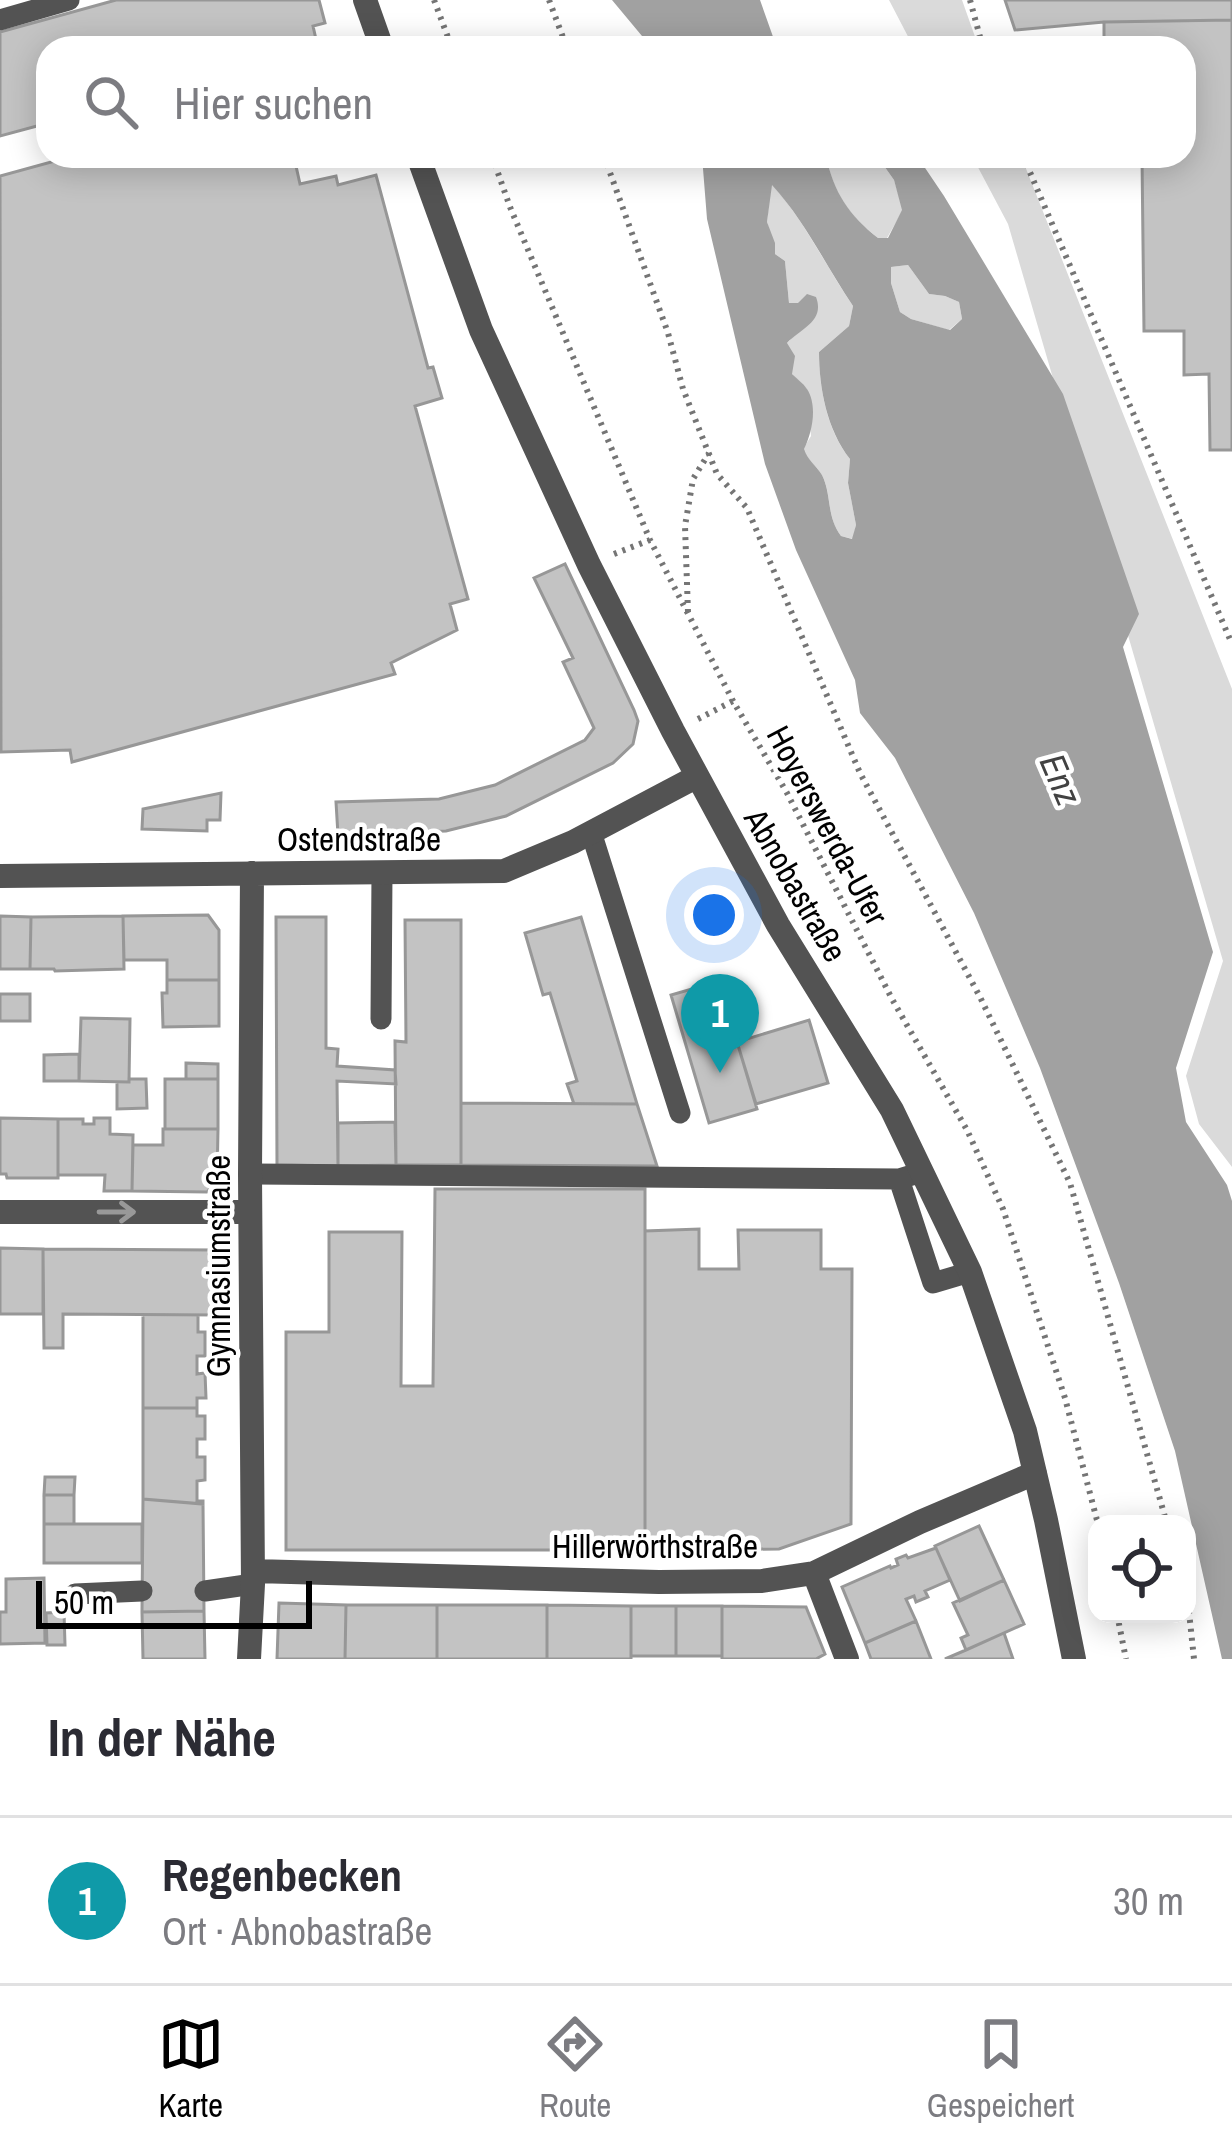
<!DOCTYPE html>
<html lang="de">
<meta charset="utf-8">
<style>
:root{--surface:#fff;--page:#f2f2f3;--text:#2b2b33;--muted:#7c7c81;--line:#e1e1e2;--accent:#000}
body{margin:0;font-family:"Archivo Narrow",sans-serif;background:var(--page);color:var(--text)}
.controls{position:absolute;right:36px;bottom:36px;display:grid;overflow:hidden;border-radius:24px;box-shadow:0 6px 30px #0003}
.controls button{width:108px;height:108px;display:grid;place-items:center;padding:0;border:0;border-bottom:3px solid var(--line);background:var(--surface);color:var(--text);font:60px sans-serif}
.scale{position:absolute;left:36px;bottom:30px;width:276px;box-sizing:border-box;padding-left:12px;border:6px solid #000;border-top:0;font-size:33px;line-height:42px;white-space:nowrap;color:#000;-webkit-text-stroke:9px #fff;paint-order:stroke}
.you{position:absolute;left:714px;top:915px;width:42px;height:42px;margin:-30px;border:9px solid #fff;border-radius:50%;background:#1a73e8;box-shadow:0 0 0 18px #1a73e833}
.badge{display:grid;place-items:center;width:78px;height:78px;border-radius:50%;background:var(--accent);color:#fff;font-size:39px;font-weight:700}
.pin{position:absolute;translate:-50% -99px;filter:drop-shadow(0 3px 6px #0008)}
.pin::after{content:'';position:absolute;top:63px;width:42px;height:36px;background:inherit;clip-path:polygon(0 0,100% 0,50% 100%)}
.list{margin:0;padding:0;list-style:none}
h2{display:flex;justify-content:space-between;align-items:center;height:156px;margin:0;padding:0 48px;font-size:51px}
h2 small{font-size:39px;font-weight:400;color:var(--muted)}
.list li{display:grid;grid-template-columns:78px 1fr auto;gap:36px;align-items:center;box-sizing:border-box;height:168px;padding:0 48px;border-top:3px solid var(--line)}
.list b{display:block;font-size:45px;white-space:nowrap}
.list p{margin:0;font-size:39px;white-space:nowrap;color:var(--muted)}
.list em{font-size:39px;font-style:normal;color:var(--muted)}
.icon{flex:none;width:66px;height:66px;fill:none;stroke:currentColor;stroke-width:2;stroke-linecap:round;stroke-linejoin:round}
.map{position:relative;flex:none;width:1232px;height:1659px;overflow:hidden}
.search{position:absolute;background:var(--surface);box-shadow:0 6px 30px #0003;left:36px;right:36px;top:36px;height:132px;display:flex;align-items:center;gap:30px;box-sizing:border-box;padding:0 42px;border-radius:36px;color:var(--muted);font-size:45px}
.sheet{height:324px;background:var(--surface)}
nav{display:flex;justify-content:space-around;align-items:center;box-sizing:border-box;height:168px;border-top:3px solid var(--line);background:var(--surface);font-size:33px;color:var(--muted)}
nav a{display:grid;justify-items:center;gap:6px}
nav .on{color:var(--accent)}
.map>svg:first-child{display:block}
</style>
<div class="map">
<svg width="1232" height="1659" viewBox="0 0 1232 1659">
<rect width="100%" height="100%" fill="#fff"/>
<path fill="#dadada" d="M889,0h73l17,48h-65z
M826,156h51l17,24 9,30 -16,28h-9c-30,-24 -44,-44 -52,-82z
M972,156h49l211,533v478l-33,-43 -13,-48 37,-115 -215,-737z
M771,183c33,37 54,82 82,123l-4,20 -30,26c0,36 8,79 31,107l-2,24 8,42 -3,14 -12,-3c-15,-20 -9,-42 -19,-61 -6,-10 -14,-14 -19,-26l8,-13 -4,-47 -15,-15 -5,-31 7,-7 4,-32 -9,-1 -4,-42 -10,-7 -8,-32z
M908,265l21,29 16,2 14,6 3,17 -13,11 -38,-11 -11,-7 -9,-29v-16z"/>
<path fill="#a1a1a1" fill-rule="evenodd" d="M612,0h148l17,48h-125z
M702,156h124c8,37 23,59 52,82h10l14,-28 -8,-30 -17,-24h40l27,40 119,198 76,220 -16,33 90,305 -37,116 10,54 41,63 5,16v458h-10l-47,-208 -56,-168 -79,-215 -66,-155 -79,-155 -35,-45 -5,-33 -59,-130 -31,-86 -58,-245zM772,185c33,36 54,81 81,121l-4,20 -30,26c0,36 8,78 31,107l-2,24 8,42 -4,14 -11,-3c-15,-20 -9,-41 -19,-61 -6,-10 -14,-14 -18,-26 8,-16 14,-43 3,-60 -4,-6 -10,-10 -15,-15l3,-18 -8,-13c15,-15 38,-22 29,-46l-9,-3 -9,9h-9l-4,-42 -10,-7v-11l-8,-21zM908,265l21,29 16,2 14,6 3,17 -12,11 -39,-11 -11,-7 -9,-29v-16z"/>
<path fill="#c3c3c3" stroke="#979797" stroke-width="3" d="M116,0h203l6,23 -12,3 5,22h-270v75l-48,13v-104z
M1005,0h227v20l-128,2 -89,8z
M1232,20v430h-22l-1,-76 -25,1v-44h-40l-2,-175h42v-108h-80v-26z
M73,156h263l-40,10 4,18 36,-8 2,9 38,-10 52,193 5,-1 9,31 -27,8 53,193 -18,5 7,26 -66,33 4,11 -323,88 -2,-12 -69,2 -1,-576z
M565,564l69,146 4,11 -5,23 -20,19 -107,53 -60,15 -108,4 -2,-33 103,-3 56,-14 90,-45 9,-12 -31,-66 10,-4 -39,-80z
M221,793l-1,27h-13v11l-65,-2 1,-20z
M208,915l11,15v50h-52v-20h-43l-1,-44z
M0,916l31,1 -1,52h-30z
M123,916l1,53 -69,2 -1,-2h-24l1,-52z
M276,917h50v131l12,1 -1,17 58,4 1,14 -59,-3 1,85 -61,-1z
M581,917l56,187h-63l-7,-20 10,-3 -27,-88 -7,2 -18,-62z
M405,920h56v245h-65l-1,-124 11,1z
M167,980h52v46l-56,1 -1,-34h5z
M719,981l38,128 -48,14 -38,-128z
M0,994h30v27h-30z
M81,1018l49,1 -1,63 -50,-1z
M809,1020l19,63 -72,21 -19,-62z
M79,1054v27h-35v-26z
M186,1063l32,1v15h-32z
M129,1079h17l1,29 -30,1v-27h12z
M165,1079h53v50h-53z
M461,1103l176,1 20,62 -196,-1z
M0,1118l58,1v59h-51l-1,-4h-6z
M94,1118h16v16l23,1 -1,56h-28l1,-16h-47v-56h25v5h11z
M395,1122l1,43 -58,1v-43z
M163,1129h55l-1,53 -10,10 -75,-1 1,-46h30z
M435,1189h210v361h-359v-218h43v-100h73l-1,154h32z
M699,1229v40h40l-1,-39h83v39h31l-1,255 -72,25 -134,1v-319z
M0,1248l43,1v65h-43z
M43,1249l173,1v65l-153,-1v34h-19z
M143,1315h55v17h7v24h-8v18l8,-1 1,25h-9v10h-54z
M143,1408h54v8h8v23h-8v18h8v23l-8,1v20h6v3l-60,-5z
M45,1477h30l-1,18h-30z
M44,1495h30v29h-30z
M143,1499l60,5 1,107 -62,1z
M44,1524h98v39h-98z
M979,1526l25,54 -44,21 -25,-55z
M936,1548l14,32 -25,11 3,6 -12,5 -2,-6 -8,3 10,22 -51,22 -23,-56 48,-21 1,2 7,-3 -2,-6 10,-4 2,3z
M44,1578l1,65 -45,1v-32h6v-33z
M1004,1580l20,44 -58,26 -5,-12 7,-3 -15,-32z
M279,1603l67,2 -1,54h-68z
M346,1605h91v54h-92z
M437,1605h110v54h-110z
M547,1605l84,1v53h-84z
M631,1606h45v50h-45z
M676,1606h46v50h-46z
M722,1606l84,1 19,47 -9,5h-94z
M204,1611l1,48h-62l-1,-47z
M64,1612l1,33h-18l-1,-32z
M916,1621l15,38h-60l-6,-16z
M1004,1633l9,26h-68l21,-9z"/>
<g fill="none" stroke-linecap="round" stroke-linejoin="round">
<path stroke="#757575" stroke-width="6" stroke-dasharray="3 6" stroke-linecap="butt" d="M434,0l18,48
M549,0l18,48
M970,0l13,48
M492,156l18,51 140,333 83,161 54,92 105,206 75,131 36,79 62,189 33,126
M604,156l64,177 15,56 34,85 30,34 113,265 120,224 90,186 97,341
M1023,156l209,488
M614,554l36,-14
M688,612l-3,-86 8,-47 16,-26
M698,719l35,-18
M1187,1593l7,66
M1117,1614l9,45"/>
<path stroke="#535353" stroke-width="21" d="M0,20l69,-20
M591,832l89,281
M381,1019l1,-147
M250,1174l649,5 23,-7
M899,1179l34,104 37,-11
M205,1591l48,-7
M75,1594l67,-3"/>
<path stroke="#535353" stroke-width="24" d="M365,0l17,48
M418,156l63,174 108,235 84,166 105,194 114,185 78,162 55,159 21,89 28,139
M0,876l504,-5 69,-29 123,-65
M0,1212h250
M253,1571l406,11 103,-1 52,-8 106,-51 115,-49
M814,1573l33,86
M249,1659l4,-75 -3,-410 2,-301"/>
</g>
<defs><path id="oneway-shaft" d="M-6 0H5M1.5-3L5.5 0L1.5 3" fill="none" stroke-width="1.6" stroke-linecap="round" stroke-linejoin="round" transform="scale(3)"/></defs>
<use stroke="#989898" href="#oneway-shaft" transform="translate(117 1212)"/>
<g text-anchor="middle" dominant-baseline="central" stroke-width="9" stroke-linejoin="round" paint-order="stroke">
<g font-size="33" fill="#000" stroke="#fff">
<text transform="translate(828 825) rotate(62)">Hoyerswerda-Ufer</text>
<text x="359" y="839">Ostendstraße</text>
<text transform="translate(796 885) rotate(60)">Abnobastraße</text>
<text transform="translate(218 1266) rotate(-90)">Gymnasiumstraße</text>
<text x="655" y="1546">Hillerwörthstraße</text>
</g>
<g font-size="36" font-style="italic" fill="#424242" stroke="#fff">
<text transform="translate(1061 779) rotate(67)">Enz</text>
</g>
</g>
</svg>
<div class="controls">
<button><svg class="icon" aria-label="locate" viewBox="0 0 24 24"><circle cx="12" cy="12" r="6"/><path d="M12 2v4M12 18v4M2 12h4M18 12h4"/></svg></button>
</div>
<div class="scale">50 m</div>
<div class="you"></div>
<div class="pin badge" style="left:720px;top:1073px;background:#0f9aa8">1</div>
<div class="search"><svg class="icon" aria-label="search" viewBox="0 0 24 24"><circle cx="10" cy="10" r="6"/><path d="M15 15l6 6"/></svg>Hier suchen</div>
</div>
<section class="sheet">
<h2>In der Nähe<small></small></h2>
<ul class="list">
<li><span class="badge" style="background:#0f9aa8">1</span><div><b>Regenbecken</b><p>Ort · Abnobastraße</p></div><em>30 m</em></li>
</ul>
</section>
<nav>
<a class="on"><svg class="icon" aria-label="map" viewBox="0 0 24 24"><path d="M3 6l6-2 6 2 6-2v14l-6 2-6-2-6 2zM9 4v14M15 6v14"/></svg>Karte</a>
<a><svg class="icon" aria-label="directions" viewBox="0 0 24 24"><path d="M12 3l9 9-9 9-9-9zM9 14v-3h6M13 9l2 2-2 2"/></svg>Route</a>
<a><svg class="icon" aria-label="saved" viewBox="0 0 24 24"><path d="M7 4h10v16l-5-4-5 4z"/></svg>Gespeichert</a>
</nav>
